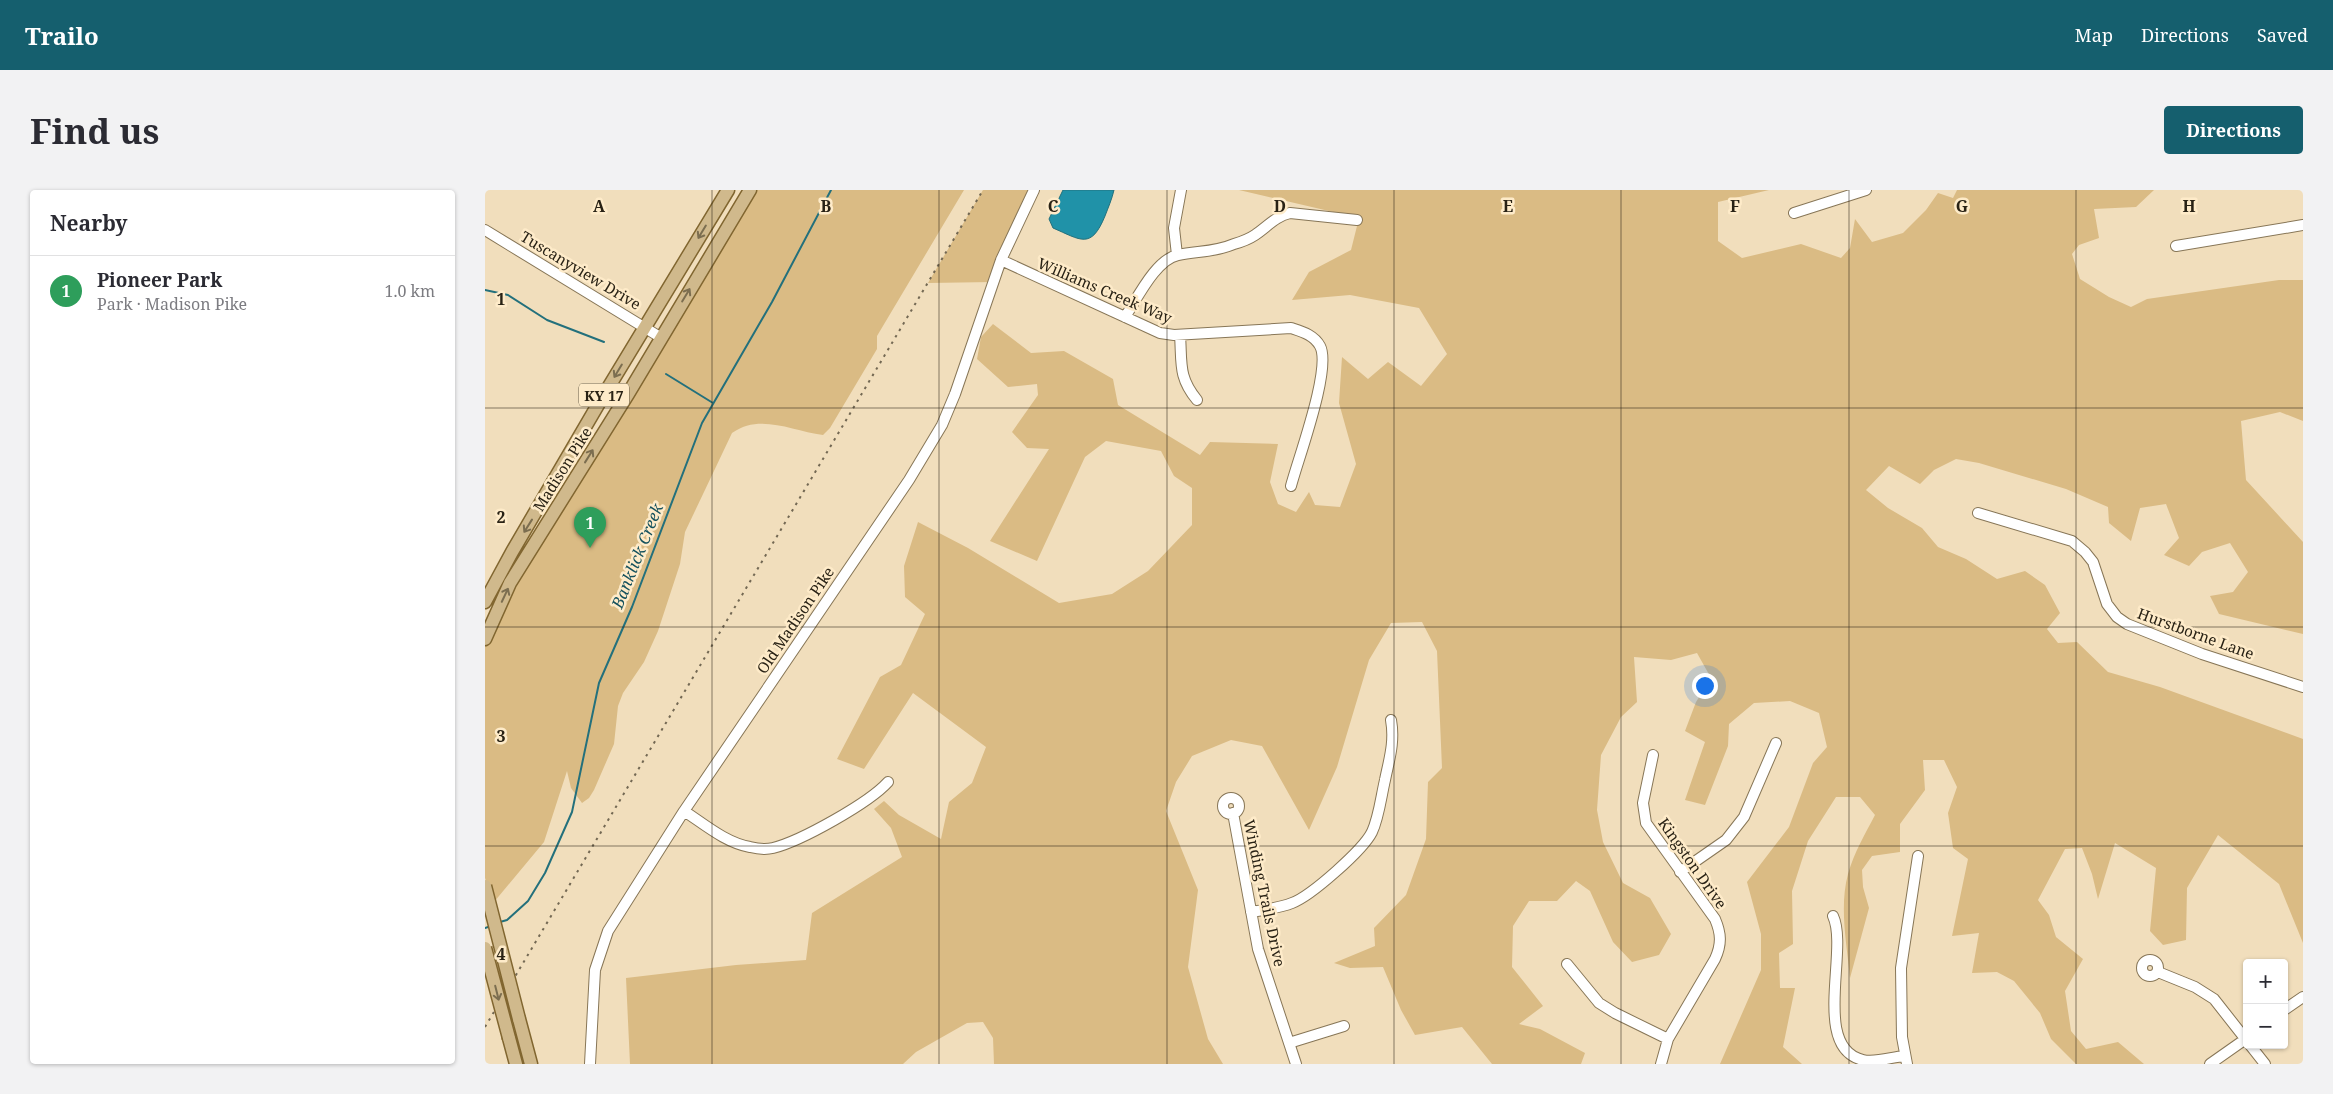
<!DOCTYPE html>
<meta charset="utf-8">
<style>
:root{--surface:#fff;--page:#f2f2f3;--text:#2b2b33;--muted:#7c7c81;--line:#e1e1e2;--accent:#155f6e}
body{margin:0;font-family:"Noto Serif",serif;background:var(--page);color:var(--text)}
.controls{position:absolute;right:15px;bottom:15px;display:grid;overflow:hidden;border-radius:5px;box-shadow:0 1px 4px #0004}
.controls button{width:45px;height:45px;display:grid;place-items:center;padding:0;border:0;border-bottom:1px solid var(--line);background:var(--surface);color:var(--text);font:25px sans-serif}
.you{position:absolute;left:1219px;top:495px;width:18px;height:18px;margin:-12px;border:4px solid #fff;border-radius:50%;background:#1a73e8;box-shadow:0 0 0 8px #1a73e833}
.badge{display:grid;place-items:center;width:32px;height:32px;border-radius:50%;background:var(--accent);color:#fff;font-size:16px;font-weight:700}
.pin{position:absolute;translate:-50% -41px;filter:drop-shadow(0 1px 2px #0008)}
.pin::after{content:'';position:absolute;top:26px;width:18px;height:15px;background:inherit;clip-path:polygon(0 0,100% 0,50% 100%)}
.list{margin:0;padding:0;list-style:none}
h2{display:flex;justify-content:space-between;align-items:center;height:65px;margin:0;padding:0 20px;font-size:21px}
h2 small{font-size:16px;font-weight:400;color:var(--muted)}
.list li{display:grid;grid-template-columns:32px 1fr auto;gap:15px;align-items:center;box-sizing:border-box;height:70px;padding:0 20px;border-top:1px solid var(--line)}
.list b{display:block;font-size:19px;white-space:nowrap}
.list p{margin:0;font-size:16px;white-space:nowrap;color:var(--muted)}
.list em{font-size:16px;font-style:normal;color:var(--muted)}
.map{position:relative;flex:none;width:1818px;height:874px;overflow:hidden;border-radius:5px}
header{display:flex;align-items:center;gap:30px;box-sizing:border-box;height:70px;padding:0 25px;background:var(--accent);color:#fff}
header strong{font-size:24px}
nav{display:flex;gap:28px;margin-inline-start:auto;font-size:18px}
.intro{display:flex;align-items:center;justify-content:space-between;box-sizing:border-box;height:120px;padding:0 30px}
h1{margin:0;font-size:35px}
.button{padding:12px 22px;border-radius:5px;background:var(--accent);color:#fff;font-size:18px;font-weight:700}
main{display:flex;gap:30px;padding:0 30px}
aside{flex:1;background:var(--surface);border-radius:5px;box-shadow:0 1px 4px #0004}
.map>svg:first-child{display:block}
</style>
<header>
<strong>Trailo</strong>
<nav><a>Map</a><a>Directions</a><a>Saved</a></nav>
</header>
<div class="intro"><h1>Find us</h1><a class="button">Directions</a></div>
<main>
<aside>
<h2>Nearby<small></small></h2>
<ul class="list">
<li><span class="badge" style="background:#2e9e5b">1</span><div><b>Pioneer Park</b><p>Park · Madison Pike</p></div><em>1.0 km</em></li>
</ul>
</aside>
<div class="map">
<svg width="1818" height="874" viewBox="0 0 1818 874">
<rect width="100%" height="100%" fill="#f1debc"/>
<path fill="#dabb84" d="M265,0h214l-87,146v13l-47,79 -7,7c-31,-4 -63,-22 -91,-2l-47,99 -5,32 -22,67 -14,31 -21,31 -5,13 -4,38 -20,46 -5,8 -7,5 -11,-15 -4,-17 -23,71 -50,60 -9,-24v-239l4,-11z
M498,0h51l-41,92 -65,1z
M754,0h530l-51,12v39l24,17 59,-14 40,14 9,-10 5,-29 17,23 31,-9 23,-23 12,-17 15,5 4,-8h197l-18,17 -42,2 5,29 -20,7 -7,9 8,25 29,18 22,10 16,-8 132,-19h24v141l-23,-9 -39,9 5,59 57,62v92l-84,-20 -9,-18 23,-4 15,-20 -18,-29 -28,9 -13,14 -25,-11 15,-17 -13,-34 -26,4 -9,33 -22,-18 -1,-16 -42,-18 -87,-26 -23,-4 -22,11 -14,14 -31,-18 -23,24 22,18 34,20 16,19 28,12 31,20 28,-8 20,14 15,28 -13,16 11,14 19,-1 31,30 52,15 143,52v204l-24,-59 -61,-49 -31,53 -1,52 -23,5 -13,-14 6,-63 -41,-25 -17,56 -6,-25 -10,-26 -17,1 -27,51 11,15 7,22 27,22 -18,32 6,40 15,18 32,-7 26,22h-68l-25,-25 -11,-26 -26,-32 -17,-9 -25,1 7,-40 -27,3 16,-77 -15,-11 -5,-35 9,-26 -13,-27h-21l2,30 -25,34v28l-28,4 -10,14 1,17 6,21 -19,70c-3,-33 -11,-71 -2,-104 6,-21 17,-40 27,-59l-15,-18h-24l-28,44 -16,50 1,53 -14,9 1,35h15l-12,59 19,17h-82l41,-94v-36l-14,-52 42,-55 24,-64 14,-16 -8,-34 -29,-12 -36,2 -25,21 -1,22 -23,59 -20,-5 20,-58 -20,-11 11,-29 15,-24 -14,-25 -26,7 -37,-3 3,45 -16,15 -20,38 -4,55 6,32 20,41 27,15 21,36 -12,21 -27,7 -19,-20 -23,-51 -14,-10 -19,20h-28l-16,25 -1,41 31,39 -24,18 21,5 45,24 -4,11h-89l-30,-37 -47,8 -14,-25 -18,-43 -33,1 -16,-5 41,-17 -1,-18 32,-33 20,-56 2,-57 14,-14 -5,-117 -15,-29 -31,1 -22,37 -32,107 -28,63 -47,-84 -31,-6 -39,16 -16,26 -10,29 32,79 -10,77 20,72 15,25h-229l-1,-26 -10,-16 -16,1 -51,29 -13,12h-273l-4,-86 110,-13 70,-5 6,-47 90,-56 -11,-29 -17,-19 10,-8 15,14 42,24 8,-37 23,-19 14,-36 -73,-54 -49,76 -27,-10 43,-82 21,-12 24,-51 -20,-17 -1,-31 14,-44 50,26 91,55 53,-9 36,-23 44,-46v-37l-18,-12 -13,-25 -55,-10 -21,16 -48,104 -47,-20 59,-92 -22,-1 -15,-16 26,-37 -1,-11 -29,3 -31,-28 4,-22 12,-13 38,29 33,-2 49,28 5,26 82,50 10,-13 68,2 -8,38 8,22 18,8 13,-20 6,13 25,2 16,-43 -17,-61 3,-46 26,22 20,-17 33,24 26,-32 -28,-46 -69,-13 -58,5 17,-28 42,-22 8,-32z"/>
<path fill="#2092a8" stroke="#23707c" d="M578,0h51c-2,9 -6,18 -9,26 -14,34 -24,24 -52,12l-4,-9z"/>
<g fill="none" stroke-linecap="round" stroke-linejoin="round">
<path stroke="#23707c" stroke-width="2" d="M0,100l23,5 39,25 57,22
M181,184l47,29
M15,732l7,-2 21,-19 17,-28 27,-61 27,-129 33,-76 70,-184 70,-121 59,-112
M0,738l6,-2"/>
<defs>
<path id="minor" d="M1309,23l72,-23
M0,40l175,107
M1691,56l127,-21
M692,65l-3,-27 7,-38
M516,70l159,73 14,2 117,-7c12,4 23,7 29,18 12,22 -22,113 -29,140
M640,127c12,-18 31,-58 53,-62 20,-4 38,-3 56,-11 7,-2 15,-5 21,-9 12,-8 21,-19 35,-22l67,7
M695,145c2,28 -2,42 17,65
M1493,323l94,28 13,11 8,10 14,42 10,13 10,7 75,30 101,33
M1168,565l-10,48 3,20 69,96c6,14 7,25 0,40l-47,80 -7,25
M738 616a8 8 0 1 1 16 0a8 8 0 1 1-16 0Z
M199,621c20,13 42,32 66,36 8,2 15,3 23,1 28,-7 96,-45 115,-66
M748,623l25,136 38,115
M1195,682l46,-32 18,-23 32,-74
M766,722c14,-2 28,-4 41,-9 19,-7 71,-53 80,-71 7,-15 9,-35 13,-52 4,-20 10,-38 6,-60
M1348,726c16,34 -22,132 30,144 12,3 29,-3 41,-4
M1657 778a8 8 0 1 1 16 0a8 8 0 1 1-16 0Z
M1082,774l32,39 16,10 53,26
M1673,782l37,15 19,12 33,42
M1799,820l19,-13
M804,853l55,-17
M1765,855l15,19
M105,874l5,-94 13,-39 76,-120 225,-331 33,-55 13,-31 46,-134 33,-70
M1422,874l-5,-27 -1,-69 17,-112
M1725,874l37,-26"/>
<path id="major" d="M0,412l27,-50 87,-149 129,-213
M0,449l25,-56 118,-189 122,-204
M34,829l12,45
M24,848l7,26"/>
</defs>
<use href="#minor" stroke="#877657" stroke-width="12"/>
<use href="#major" stroke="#816630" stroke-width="15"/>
<use href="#minor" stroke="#fff" stroke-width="10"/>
<use href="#major" stroke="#d0b98c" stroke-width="12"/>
<path stroke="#736853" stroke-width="2" stroke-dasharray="2.5 5" stroke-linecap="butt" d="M0,837l498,-837"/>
<defs>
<path id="major-bridge" d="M0,696l34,133
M0,758l24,90"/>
</defs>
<use href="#major-bridge" stroke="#816630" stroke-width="15" stroke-linecap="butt"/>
<use href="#major-bridge" stroke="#d0b98c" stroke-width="12"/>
</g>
<defs><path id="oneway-shaft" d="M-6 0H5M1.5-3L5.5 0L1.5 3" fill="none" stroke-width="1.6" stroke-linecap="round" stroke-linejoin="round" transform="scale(1.25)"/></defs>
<g stroke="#7c6e50">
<use href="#oneway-shaft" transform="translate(217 42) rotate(121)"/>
<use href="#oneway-shaft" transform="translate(201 105) rotate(-59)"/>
<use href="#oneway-shaft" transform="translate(133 181) rotate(121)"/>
<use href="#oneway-shaft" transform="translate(104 266) rotate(-58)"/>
<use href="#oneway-shaft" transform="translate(43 336) rotate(122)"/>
<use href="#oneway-shaft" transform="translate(20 405) rotate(-65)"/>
<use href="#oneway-shaft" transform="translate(12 803) rotate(76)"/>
</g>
<path fill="none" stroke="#292215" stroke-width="1" stroke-opacity="0.55" d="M227,0v874M454,0v874M682,0v874M909,0v874M1136,0v874M1364,0v874M1591,0v874M0,218h1818M0,437h1818M0,656h1818"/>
<g text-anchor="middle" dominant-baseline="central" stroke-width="5" stroke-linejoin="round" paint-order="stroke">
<rect fill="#feebc9" stroke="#695e4b" stroke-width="1" x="94" y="193.5" width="50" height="23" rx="4"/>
<g font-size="14" font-weight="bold" fill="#292215">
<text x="119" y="205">KY 17</text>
</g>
<g font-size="15" fill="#292215" stroke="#feebc9">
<text transform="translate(96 80) rotate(31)">Tuscanyview Drive</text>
<text transform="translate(620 100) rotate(23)">Williams Creek Way</text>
<text transform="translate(77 279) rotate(-58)">Madison Pike</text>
<text transform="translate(310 430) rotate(-56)">Old Madison Pike</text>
<text transform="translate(1711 443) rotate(20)">Hurstborne Lane</text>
<text transform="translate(1208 673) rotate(55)">Kingston Drive</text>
<text transform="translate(780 703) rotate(78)">Winding Trails Drive</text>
</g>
<g font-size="16" font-style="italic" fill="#15515d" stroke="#feebc9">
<text transform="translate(152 366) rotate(-68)">Banklick Creek</text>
</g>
</g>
<g font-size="16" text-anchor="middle" font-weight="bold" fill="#292215" stroke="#feebc9" stroke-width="5" stroke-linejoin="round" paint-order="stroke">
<text x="114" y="22">A</text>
<text x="341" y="22">B</text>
<text x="568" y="22">C</text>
<text x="795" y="22">D</text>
<text x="1023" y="22">E</text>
<text x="1250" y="22">F</text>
<text x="1477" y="22">G</text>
<text x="1704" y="22">H</text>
<text x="16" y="115">1</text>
<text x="16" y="333">2</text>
<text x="16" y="552">3</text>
<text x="16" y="770">4</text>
</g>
</svg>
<div class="controls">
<button>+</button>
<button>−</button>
</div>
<div class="you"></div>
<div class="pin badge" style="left:105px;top:358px;background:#2e9e5b">1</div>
</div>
</main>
